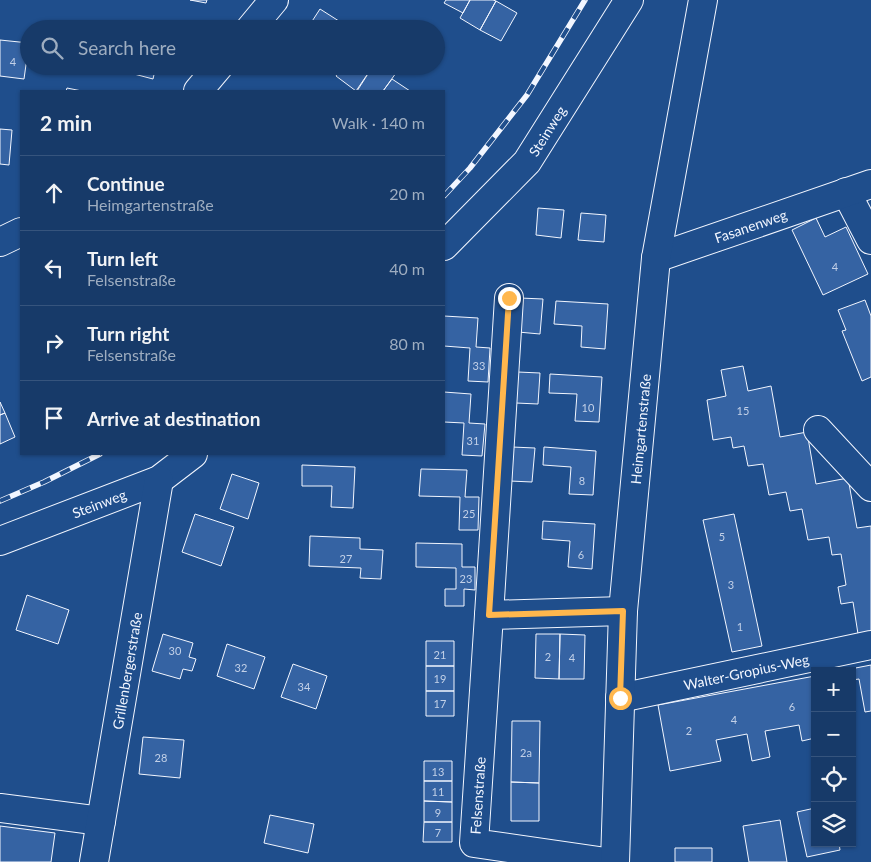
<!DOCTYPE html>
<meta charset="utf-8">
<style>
:root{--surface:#173a69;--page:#244571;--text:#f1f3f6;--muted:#9eadc0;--line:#36547d}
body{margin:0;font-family:Lato,sans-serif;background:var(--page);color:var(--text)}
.controls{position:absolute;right:15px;bottom:15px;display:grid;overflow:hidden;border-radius:0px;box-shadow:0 1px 4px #0004}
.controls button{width:45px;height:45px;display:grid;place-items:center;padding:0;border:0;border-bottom:1px solid var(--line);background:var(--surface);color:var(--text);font:25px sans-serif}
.stop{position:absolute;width:15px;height:15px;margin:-11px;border:4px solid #ffb74d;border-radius:50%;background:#fff}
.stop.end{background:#ffb74d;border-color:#fff;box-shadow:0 1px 5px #0008}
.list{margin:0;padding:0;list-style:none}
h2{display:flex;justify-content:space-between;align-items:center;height:65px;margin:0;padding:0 20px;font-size:21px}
h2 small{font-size:16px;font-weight:400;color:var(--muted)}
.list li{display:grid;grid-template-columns:32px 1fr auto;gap:15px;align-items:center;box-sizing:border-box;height:75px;padding:0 20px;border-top:1px solid var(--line)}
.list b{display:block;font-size:19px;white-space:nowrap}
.list p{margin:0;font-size:16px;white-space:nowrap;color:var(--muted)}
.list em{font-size:16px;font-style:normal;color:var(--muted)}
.icon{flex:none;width:28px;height:28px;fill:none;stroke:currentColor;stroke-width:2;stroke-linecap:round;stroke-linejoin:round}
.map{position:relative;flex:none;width:871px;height:862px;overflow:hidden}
.search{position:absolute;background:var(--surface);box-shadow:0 1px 4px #0004;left:20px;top:20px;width:425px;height:55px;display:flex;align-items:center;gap:12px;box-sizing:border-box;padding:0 18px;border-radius:28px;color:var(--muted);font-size:19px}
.panel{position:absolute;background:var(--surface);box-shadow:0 1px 4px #0004;left:20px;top:90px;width:425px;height:365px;border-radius:0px}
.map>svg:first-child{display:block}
</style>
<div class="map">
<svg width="871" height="862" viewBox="0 0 871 862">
<rect width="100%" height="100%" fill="#1f4e8c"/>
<path fill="#3563a3" stroke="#f2f6ff" d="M190,0h17l-1,3z
M446,0h24l-7,13 -19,-10z
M470,0h23l3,1 -16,29 -20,-12z
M496,1l21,12 -16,28 -21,-11z
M320,9l22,14 -5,6h-30z
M342,23l9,6h-14z
M0,40l29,3 -5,36 -24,-3z
M115,66h41l-3,13 -38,-10z
M343,66h30l-17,25 -20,-15z
M373,66h14l9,7 -13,18h-26z
M392,79l18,12h-27z
M67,88l15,3h-16z
M0,129l12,1 -3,35 -9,-1z
M538,208l26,2 -3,28 -25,-3z
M581,213l25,2 -2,27 -26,-2z
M816,218l9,19 21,-10 22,47 -45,21 -31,-65z
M520,298l23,1 -3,35 -22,-2z
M865,300l6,16v61l-9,4 -20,-50 4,-1 -8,-20z
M556,301l52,3 -3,45 -24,-2 1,-21 -28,-2z
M444,316l34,2 -2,29 14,1 -2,34 -20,-1 2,-33 -26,-2z
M743,366l5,25 23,-5 9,51 27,-5 9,52 32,-6 9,50 14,-2v106l-13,2 -5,-32 -12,2 -3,-17 8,-2 -5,-31 -9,1 -3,-18 -21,3 -6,-31 -12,2 -4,-19 -17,3 -6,-31 -15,2 -4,-20 -11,2 -2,-11 -18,3 -6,-40 19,-4 -5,-26z
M518,372l22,1 -2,31 -22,-1z
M550,374l52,3 -3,45 -24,-1 2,-27 -28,-1z
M444,392l27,2 -2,29 16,1 -3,32 -20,-1 2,-32 -20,-1z
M0,402l5,11 -5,2z
M5,413l10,24 -15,7v-29z
M512,447l23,1 -3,34 -22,-1z
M544,447l52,4 -3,44 -24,-1 2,-27 -28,-2z
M302,465l53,2 -2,41 -22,-1 1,-21h-30z
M421,469l46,1 -2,27h14l-1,33h-19l1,-33 -41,-1z
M232,474l27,9 -11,36 -28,-10z
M195,514l39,13 -13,39 -39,-14z
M734,514l28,132 -30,6 -29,-132z
M543,521l52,3 -3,45 -24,-2 2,-26 -28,-2z
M310,536l50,2v11l23,1 -2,29 -21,-1 1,-10 -52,-2z
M416,543l46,1v23h13v23l-11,-1v17h-19v-17h11v-21l-40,-1z
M27,595l42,15 -11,34 -42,-14z
M163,634l30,9 -4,14 7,2 -4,12 -9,-2 -3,10 -28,-8z
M536,634h24l-1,45 -24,-1z
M560,634l25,1 -1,44h-25z
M426,641h28v25h-28z
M227,644l38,13 -11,32 -37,-13z
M293,664l34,12 -11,33 -35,-12z
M871,665v46l-6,1 -6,-33 -7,1v-9h-12z
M426,666h28v25h-28z
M815,676v62l-13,3 -3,-16 -34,6 5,26 -18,4 -5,-27 -31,6 5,21 -51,10 -12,-66z
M426,691h28v25h-28z
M512,721h28l-1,62 -28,-1z
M143,737l41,3 -4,38 -41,-4z
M424,761h28v20h-28z
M424,781h28v21l-28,-1z
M511,782l28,1v38h-28z
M424,801l28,1v20h-28z
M815,808v35h24l1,7 -33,7 -10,-45z
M270,815l44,9 -6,29 -44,-10z
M780,820l7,42h-38l-6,-36z
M424,822h28v20h-29z
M0,826l55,7 -4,29h-51z
M675,848h37v14h-37z"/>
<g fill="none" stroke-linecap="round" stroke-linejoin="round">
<defs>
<g id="minor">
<path d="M250,29l24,-29"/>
<path d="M198,91l21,-25"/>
<path d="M846,192l25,48"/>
<path d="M0,242l21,-10"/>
<path id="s1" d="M444,246l83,-84 102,-162"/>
<path id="s2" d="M656,258l215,-74"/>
<path d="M818,430l53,57"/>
<path id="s3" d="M0,541l159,-61 34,-26"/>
<path d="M489,615l20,-317"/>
<path id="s4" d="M620,698l251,-53"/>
<path d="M0,808l101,13"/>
<path id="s5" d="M94,862l65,-382"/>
<path id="s6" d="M606,862l-132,-19 15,-228 134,-4"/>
<path id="s7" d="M615,862l8,-251 33,-353 47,-258"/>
</g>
</defs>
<use href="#minor" stroke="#f2f6ff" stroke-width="30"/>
<use href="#minor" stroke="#1f4e8c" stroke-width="28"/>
<defs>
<path id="rail" d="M444,196l26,-28 57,-73 58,-95
M0,501l44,-19 56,-28"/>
</defs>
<use href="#rail" stroke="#f2f6ff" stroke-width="5.5"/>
<use href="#rail" stroke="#1f4e8c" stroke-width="4" stroke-dasharray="11" stroke-linecap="butt"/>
</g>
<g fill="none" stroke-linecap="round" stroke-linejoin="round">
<path stroke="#ffb74d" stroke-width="6" d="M509,298l-20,317 134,-4 -3,87"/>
</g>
<g text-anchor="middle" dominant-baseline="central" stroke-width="4" stroke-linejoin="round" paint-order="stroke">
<g font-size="11" fill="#c3d1e8">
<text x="13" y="61">4</text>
<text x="835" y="266">4</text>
<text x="479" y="365">33</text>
<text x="588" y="407">10</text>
<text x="743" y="410">15</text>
<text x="473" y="440">31</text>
<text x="582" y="480">8</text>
<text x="469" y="513">25</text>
<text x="722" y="536">5</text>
<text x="581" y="554">6</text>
<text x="346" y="558">27</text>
<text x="466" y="578">23</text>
<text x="731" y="584">3</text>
<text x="740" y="626">1</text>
<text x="175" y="650">30</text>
<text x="440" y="654">21</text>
<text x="548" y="656">2</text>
<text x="572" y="657">4</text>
<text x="241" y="667">32</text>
<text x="440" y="678">19</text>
<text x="304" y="686">34</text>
<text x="440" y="703">17</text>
<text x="792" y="706">6</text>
<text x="734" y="719">4</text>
<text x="689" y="730">2</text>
<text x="526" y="752">2a</text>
<text x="161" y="757">28</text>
<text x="438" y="771">13</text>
<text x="438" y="791">11</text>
<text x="438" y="812">9</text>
<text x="438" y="832">7</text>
</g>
<g font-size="14" fill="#f2f6ff" stroke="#1f4e8c">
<text stroke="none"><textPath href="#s1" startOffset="155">Steinweg</textPath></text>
<text stroke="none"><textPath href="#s2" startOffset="100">Fasanenweg</textPath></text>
<text stroke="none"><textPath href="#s7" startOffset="434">Heimgartenstraße</textPath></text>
<text stroke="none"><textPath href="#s3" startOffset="106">Steinweg</textPath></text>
<text stroke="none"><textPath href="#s5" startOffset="194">Grillenbergerstraße</textPath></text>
<text stroke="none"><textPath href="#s4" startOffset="129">Walter-Gropius-Weg</textPath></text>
<text stroke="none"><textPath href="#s6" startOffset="181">Felsenstraße</textPath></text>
</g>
</g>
</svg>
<div class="controls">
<button>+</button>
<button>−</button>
<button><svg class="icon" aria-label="locate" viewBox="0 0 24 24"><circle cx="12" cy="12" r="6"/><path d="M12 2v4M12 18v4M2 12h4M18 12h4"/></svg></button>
<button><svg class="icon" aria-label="layers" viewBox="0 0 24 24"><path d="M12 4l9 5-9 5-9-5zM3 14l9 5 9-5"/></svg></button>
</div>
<div class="stop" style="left:620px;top:698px"></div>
<div class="stop end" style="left:509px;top:298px"></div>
<div class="search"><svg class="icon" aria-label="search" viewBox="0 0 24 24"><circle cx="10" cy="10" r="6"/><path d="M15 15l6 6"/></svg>Search here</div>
<section class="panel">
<h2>2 min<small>Walk · 140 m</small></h2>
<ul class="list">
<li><svg class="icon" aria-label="ahead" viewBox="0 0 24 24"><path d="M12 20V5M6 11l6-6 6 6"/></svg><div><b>Continue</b><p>Heimgartenstraße</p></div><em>20 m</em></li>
<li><svg class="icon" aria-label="left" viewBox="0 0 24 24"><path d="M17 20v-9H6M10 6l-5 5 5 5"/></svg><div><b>Turn left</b><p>Felsenstraße</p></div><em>40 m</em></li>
<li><svg class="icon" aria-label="right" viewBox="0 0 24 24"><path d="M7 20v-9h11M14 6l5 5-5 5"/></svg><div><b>Turn right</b><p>Felsenstraße</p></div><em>80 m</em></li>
<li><svg class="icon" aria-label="arrive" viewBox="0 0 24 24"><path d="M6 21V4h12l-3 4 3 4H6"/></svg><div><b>Arrive at destination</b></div></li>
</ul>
</section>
</div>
